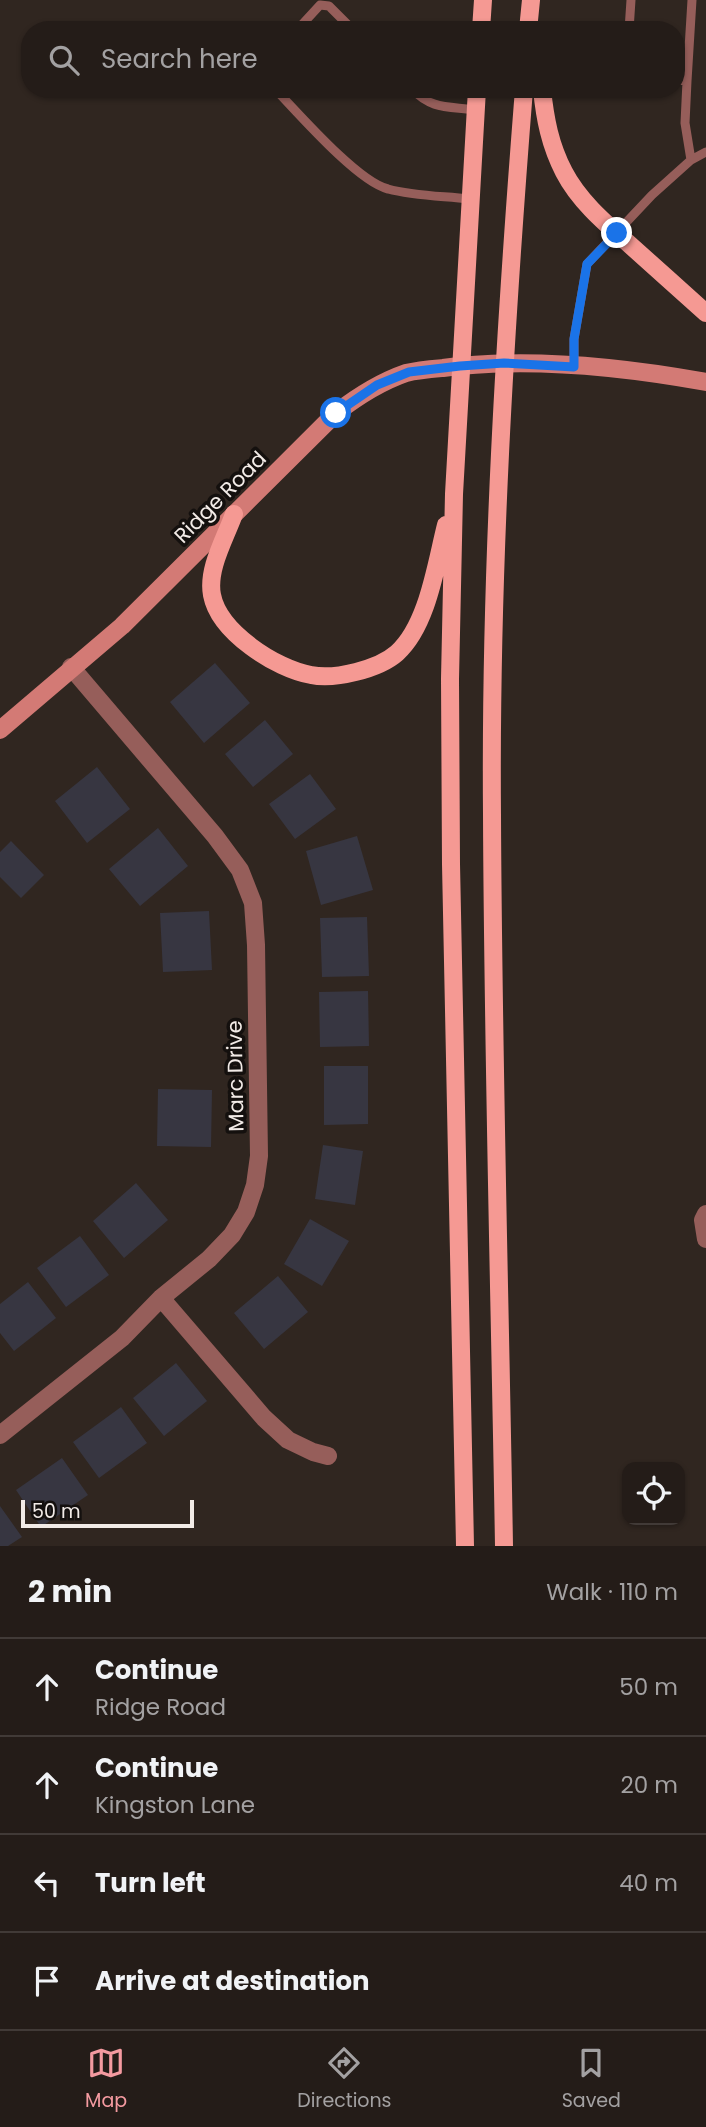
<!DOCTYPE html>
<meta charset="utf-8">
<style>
:root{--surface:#241c18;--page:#302925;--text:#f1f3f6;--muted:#a3a1a2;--line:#413a37;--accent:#f49aa0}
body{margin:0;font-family:Poppins,sans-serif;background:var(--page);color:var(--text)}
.controls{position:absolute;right:21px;bottom:21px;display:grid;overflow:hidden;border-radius:14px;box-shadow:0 2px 5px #0004}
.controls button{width:63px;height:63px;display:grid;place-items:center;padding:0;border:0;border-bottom:2px solid var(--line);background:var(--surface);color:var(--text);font:35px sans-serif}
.scale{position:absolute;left:21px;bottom:18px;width:173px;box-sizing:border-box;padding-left:7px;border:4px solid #f2ebe7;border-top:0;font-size:19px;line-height:24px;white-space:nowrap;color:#f2ebe7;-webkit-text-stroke:5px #14100e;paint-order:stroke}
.stop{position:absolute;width:21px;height:21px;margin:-16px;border:5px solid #1a73e8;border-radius:50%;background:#fff}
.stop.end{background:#1a73e8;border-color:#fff;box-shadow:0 2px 7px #0008}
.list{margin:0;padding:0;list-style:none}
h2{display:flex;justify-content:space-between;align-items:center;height:91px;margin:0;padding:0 28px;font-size:30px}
h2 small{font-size:23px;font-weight:400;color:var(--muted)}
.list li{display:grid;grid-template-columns:46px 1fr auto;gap:21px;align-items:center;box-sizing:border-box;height:98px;padding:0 28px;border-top:2px solid var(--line)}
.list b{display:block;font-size:26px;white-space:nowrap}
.list p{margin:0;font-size:23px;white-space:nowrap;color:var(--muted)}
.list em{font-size:23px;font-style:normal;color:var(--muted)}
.icon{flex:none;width:38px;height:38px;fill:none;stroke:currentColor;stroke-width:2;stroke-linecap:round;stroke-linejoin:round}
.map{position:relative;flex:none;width:706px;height:1546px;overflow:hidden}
.search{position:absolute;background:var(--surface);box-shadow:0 2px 5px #0004;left:21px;right:21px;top:21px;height:77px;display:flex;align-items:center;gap:18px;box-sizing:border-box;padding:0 24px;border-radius:28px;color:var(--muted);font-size:26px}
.sheet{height:483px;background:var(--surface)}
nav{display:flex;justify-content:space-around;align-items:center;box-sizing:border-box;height:98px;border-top:2px solid var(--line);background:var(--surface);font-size:19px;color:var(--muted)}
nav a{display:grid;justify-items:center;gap:4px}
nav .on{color:var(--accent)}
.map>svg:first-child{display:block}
</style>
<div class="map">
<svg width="706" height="1546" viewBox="0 0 706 1546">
<rect width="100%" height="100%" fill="#302620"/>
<path fill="#373641" d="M215,663l35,40 -46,40 -34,-41z
M265,720l28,34 -40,33 -28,-33z
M97,767l33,42 -43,34 -32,-42z
M310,774l26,35 -41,30 -26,-35z
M158,828l30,38 -48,40 -31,-37z
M357,836l16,54 -52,15 -15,-54z
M11,841l33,34 -23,23 -21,-21v-25z
M209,911l3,59 -49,2 -3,-59z
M367,917l2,59 -47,1 -2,-59z
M368,991l1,55 -49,1 -1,-55z
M324,1066h44v58l-44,1z
M158,1089l54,1 -1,57 -54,-1z
M323,1145l40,6 -8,54 -40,-6z
M136,1183l32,37 -44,38 -31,-37z
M310,1219l39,22 -27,45 -38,-22z
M80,1236l29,39 -43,32 -29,-39z
M278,1276l30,36 -44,37 -30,-36z
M28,1282l28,36 -42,33 -14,-18v-29z
M176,1363l31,38 -43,35 -31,-38z
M121,1407l26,36 -48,35 -26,-36z
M62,1458l26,37 -47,32 -25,-37z
M0,1506l22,31 -14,9h-8z"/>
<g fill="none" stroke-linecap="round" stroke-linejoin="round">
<path stroke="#965e5a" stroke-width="9" d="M297,30l23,-25 9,1 24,24
M629,30l2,-30
M687,81l5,-81
M275,89c23,24 83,93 113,100 26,7 55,7 81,10
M412,89c20,21 36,17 64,21
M691,160l15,-8
M574,367v-28l13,-75 65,-69 39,-35 -6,-37 2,-42 -11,-1"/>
<path stroke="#965e5a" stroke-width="18" d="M706,1214l-3,6 3,19
M161,1298l103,120 24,22 25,12 15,4
M0,1435l122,-97 39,-40 48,-39 23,-24 14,-23 9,-27 4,-29 -3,-211 -3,-42 -13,-33 -25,-34 -144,-169"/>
<path stroke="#d37a75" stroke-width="18" d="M0,730l122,-104 214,-213c22,-17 44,-31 70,-40 12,-3 25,-4 37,-5 84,-11 180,-1 263,14"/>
<path stroke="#f59993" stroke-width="18" d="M481,30l2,-30
M528,30l3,-30
M542,89c3,30 8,56 22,83 15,29 41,51 65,72 26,23 51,46 77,69
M234,514c-9,25 -27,55 -22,81 7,37 64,74 99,80 24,5 68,-6 86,-22 31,-28 39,-89 49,-128
M465,1546l-14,-682 -1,-185 4,-185 23,-405
M504,1546c-4,-244 -11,-488 -12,-732 -2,-242 13,-484 32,-725"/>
</g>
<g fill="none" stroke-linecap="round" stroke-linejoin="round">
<path stroke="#1a73e8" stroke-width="9" d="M336,413l41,-28 32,-13 51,-6 44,-3 70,4v-28l13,-75 30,-31"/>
</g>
<g text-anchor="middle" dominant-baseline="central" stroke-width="7" stroke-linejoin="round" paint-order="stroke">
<g font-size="21" fill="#f2ebe7" stroke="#14100e">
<text transform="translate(220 497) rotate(-45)">Ridge Road</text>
<text transform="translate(235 1076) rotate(-91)">Marc Drive</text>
</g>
</g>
</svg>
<div class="controls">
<button><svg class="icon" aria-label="locate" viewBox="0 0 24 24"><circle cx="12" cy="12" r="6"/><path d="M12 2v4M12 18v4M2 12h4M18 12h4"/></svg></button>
</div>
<div class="scale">50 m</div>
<div class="stop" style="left:336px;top:413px"></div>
<div class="stop end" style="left:617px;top:233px"></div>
<div class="search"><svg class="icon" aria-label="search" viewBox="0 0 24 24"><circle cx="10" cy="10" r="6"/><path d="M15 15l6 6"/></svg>Search here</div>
</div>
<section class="sheet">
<h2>2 min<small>Walk · 110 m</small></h2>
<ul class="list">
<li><svg class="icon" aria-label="ahead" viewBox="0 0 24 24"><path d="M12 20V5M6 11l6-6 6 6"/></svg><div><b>Continue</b><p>Ridge Road</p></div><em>50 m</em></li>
<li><svg class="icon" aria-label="ahead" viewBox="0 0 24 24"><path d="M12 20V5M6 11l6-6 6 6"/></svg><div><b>Continue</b><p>Kingston Lane</p></div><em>20 m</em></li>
<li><svg class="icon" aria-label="left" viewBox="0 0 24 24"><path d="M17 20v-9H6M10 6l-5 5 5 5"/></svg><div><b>Turn left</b></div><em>40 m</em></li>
<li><svg class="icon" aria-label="arrive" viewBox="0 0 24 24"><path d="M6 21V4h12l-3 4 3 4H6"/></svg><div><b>Arrive at destination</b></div></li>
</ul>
</section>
<nav>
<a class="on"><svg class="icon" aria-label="map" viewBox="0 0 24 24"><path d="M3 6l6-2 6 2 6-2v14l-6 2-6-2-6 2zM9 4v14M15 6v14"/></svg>Map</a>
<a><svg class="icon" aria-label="directions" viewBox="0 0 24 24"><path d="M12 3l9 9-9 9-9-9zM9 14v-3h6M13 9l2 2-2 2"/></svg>Directions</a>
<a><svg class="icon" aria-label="saved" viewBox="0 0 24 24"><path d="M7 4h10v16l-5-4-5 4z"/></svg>Saved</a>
</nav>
